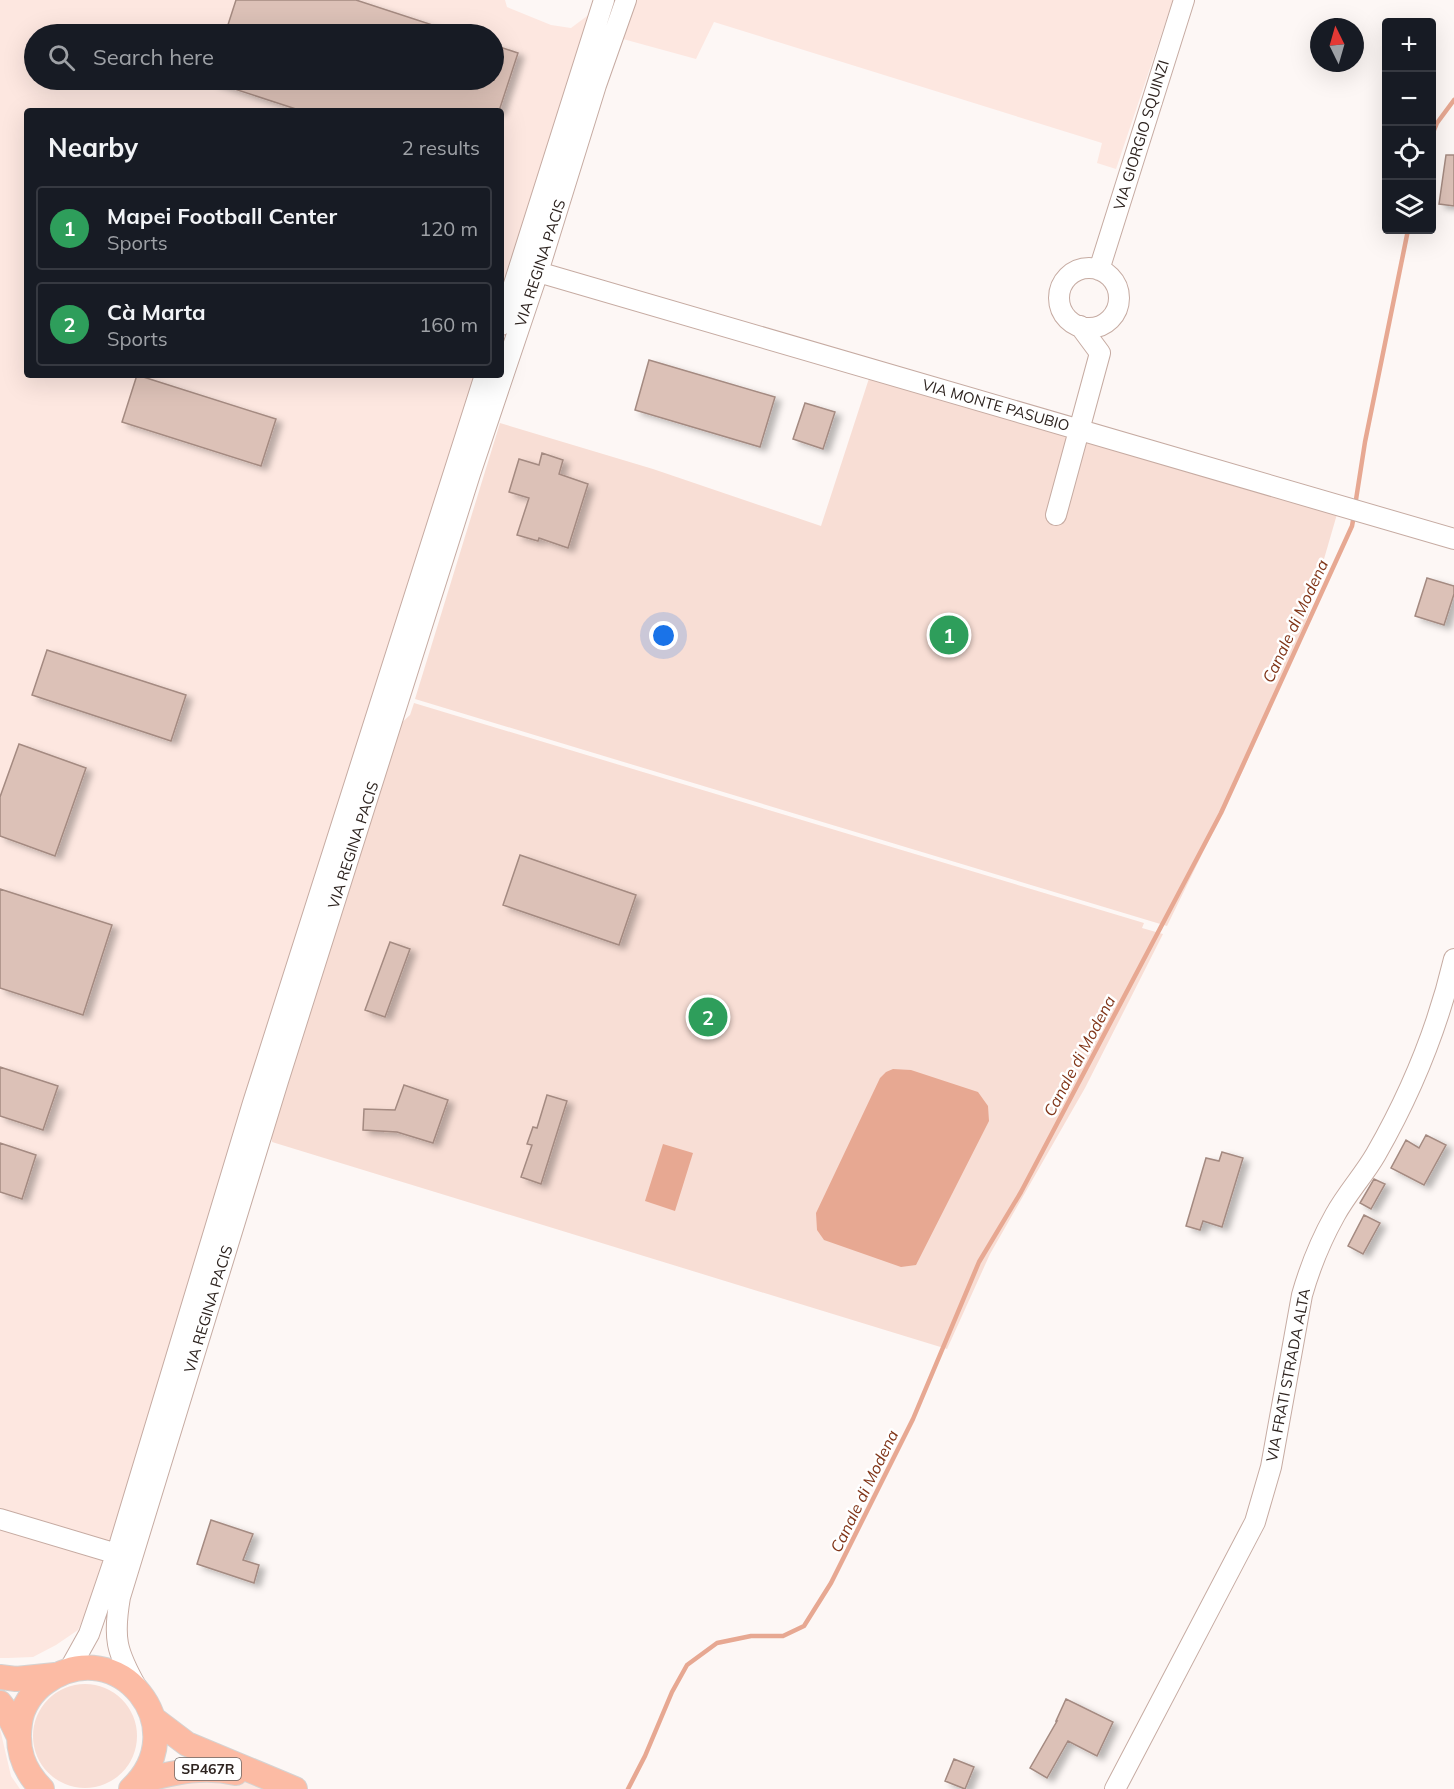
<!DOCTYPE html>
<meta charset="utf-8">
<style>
:root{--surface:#171b24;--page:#242831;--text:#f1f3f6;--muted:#9ea1a6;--line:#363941;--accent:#2563eb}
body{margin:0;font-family:Mulish,sans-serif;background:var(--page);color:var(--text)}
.controls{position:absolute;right:18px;top:18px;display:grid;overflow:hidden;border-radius:6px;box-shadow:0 6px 24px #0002}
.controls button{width:54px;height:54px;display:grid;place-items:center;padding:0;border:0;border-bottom:2px solid var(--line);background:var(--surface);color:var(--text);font:30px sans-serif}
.compass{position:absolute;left:1310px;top:18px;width:54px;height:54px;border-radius:50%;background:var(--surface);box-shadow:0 6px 24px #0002;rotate:355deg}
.you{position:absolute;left:664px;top:636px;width:21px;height:21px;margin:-15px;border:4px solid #fff;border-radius:50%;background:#1a73e8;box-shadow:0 0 0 9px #1a73e833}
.badge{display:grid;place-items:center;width:39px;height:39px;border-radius:50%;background:var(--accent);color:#fff;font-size:20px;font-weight:700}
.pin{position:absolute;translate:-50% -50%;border:3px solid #fff;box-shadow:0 2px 6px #0006}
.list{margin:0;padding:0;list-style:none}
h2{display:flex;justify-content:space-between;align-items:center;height:78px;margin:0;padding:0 24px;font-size:26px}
h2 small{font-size:20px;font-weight:400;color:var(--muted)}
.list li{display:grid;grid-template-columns:39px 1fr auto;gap:18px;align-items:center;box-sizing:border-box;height:84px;margin:0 12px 12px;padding:0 12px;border:2px solid var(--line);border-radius:6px}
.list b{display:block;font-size:22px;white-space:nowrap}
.list p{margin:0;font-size:20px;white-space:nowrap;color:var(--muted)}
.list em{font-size:20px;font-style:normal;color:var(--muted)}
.icon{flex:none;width:33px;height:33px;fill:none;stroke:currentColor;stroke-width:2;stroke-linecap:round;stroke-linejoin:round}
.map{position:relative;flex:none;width:1454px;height:1789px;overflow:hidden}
.search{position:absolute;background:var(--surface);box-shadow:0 6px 24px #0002;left:24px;top:24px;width:480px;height:66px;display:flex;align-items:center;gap:15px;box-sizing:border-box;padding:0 21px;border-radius:33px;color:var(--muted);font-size:22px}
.panel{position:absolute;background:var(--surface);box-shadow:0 6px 24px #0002;left:24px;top:108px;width:480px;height:270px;border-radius:6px}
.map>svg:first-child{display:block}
</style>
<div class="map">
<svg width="1454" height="1789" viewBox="0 0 1454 1789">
<defs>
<filter id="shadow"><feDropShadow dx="6" dy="4" stdDeviation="3" flood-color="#0004"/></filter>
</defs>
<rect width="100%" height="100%" fill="#fdf7f5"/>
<path fill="#fde7e0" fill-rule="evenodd" d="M0,0h505l2,7 44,18 20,3 24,-18 -94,297v-196h-474v264h453l-382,1211 -20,44 -22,15 -23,12 -25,1h-8zM34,34h460v46h-460z
M636,0h537l-57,169 -19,-6 5,-20 -388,-121 -18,37 -73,-20z
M0,1729l11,47 9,13h-20z
M216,1772l64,17h-127z"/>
<path fill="#f8ded5" d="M875,360l467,137 -36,124 -61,145 -78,160 -752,-227 85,-276 153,46 168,57z
M414,703l730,220 -2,5 21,6 -78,154 -95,166 -43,95 -675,-207 -2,-39 110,-360 30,-28z
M33 1736a52 52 0 1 1 104 0a52 52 0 1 1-104 0Z"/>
<path fill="#e7a892" d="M893,1069l18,1 67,22 10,14 1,15 -73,144 -15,2 -77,-27 -7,-10 -1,-17 64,-135 6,-6z
M663,1144l30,9 -18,58 -30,-10z"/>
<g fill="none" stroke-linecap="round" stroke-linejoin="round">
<path stroke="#e7a892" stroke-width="4.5" d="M1432,135l5,-12 17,-23
M1355,506l10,-64 43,-212
M628,1789l17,-33 27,-64 15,-27 30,-22 34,-7h32l21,-10 27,-43 82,-164 66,-157 42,-70 200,-379 131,-287 2,-11"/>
</g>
<path fill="#dcc1b7" stroke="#a48a81" stroke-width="1.5" filter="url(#shadow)" d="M236,0h120l98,32v2h-229z
M494,45l24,8 -19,58h-197l-89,-29v-2h281z
M1446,155h8v51l-15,-2z
M649,360l126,37 -15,50 -125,-37z
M137,375l139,44 -15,47 -139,-44z
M805,403l30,9 -12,37 -30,-10z
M542,453l21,7 -4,14 29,10 -20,64 -29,-10 -1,3 -21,-6 12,-37 -20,-6 10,-33 20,6z
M1427,578l27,8v8l-10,31 -29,-9z
M47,650l139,45 -15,46 -139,-46z
M19,744l67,24 -31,88 -55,-20v-39z
M520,855l116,40 -17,50 -116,-40z
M0,889l112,36 -29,90 -83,-27z
M390,942l20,7 -25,68 -20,-7z
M0,1067l58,19 -15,44 -43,-14z
M404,1085l44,15 -15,43 -36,-11 -34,-2 1,-21 31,1z
M547,1095l20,6 -26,83 -20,-7 11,-32 -5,-1 6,-17 4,1z
M1426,1135l20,10 -22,40 -33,-17 15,-28 13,8z
M0,1143l36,12 -14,44 -22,-7z
M1222,1152l21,6 -21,69 -19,-6 -3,9 -14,-4 20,-68 13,3z
M1374,1179l11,5 -14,25 -11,-6z
M1364,1215l16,8 -17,31 -15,-8z
M211,1520l42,14 -10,26 16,5 -5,18 -57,-19z
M1066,1699l47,23 -16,34 -29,-15 -21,37 -17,-10 27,-47h-1z
M954,1759l20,8 -9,22 -20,-8z"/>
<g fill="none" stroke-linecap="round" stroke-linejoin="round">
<defs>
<path id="minor" d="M1059 298a30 30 0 1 1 60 0a30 30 0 1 1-60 0Z
M1099,270l85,-270
M538,272l916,267
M501,325l103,-325
M1056,515l44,-162 -20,-27
M0,1519l117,35 7,6 -1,4
M69,1670l20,-36 31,-91 133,-440 232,-728
M137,1688c-21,-37 -24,-50 -17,-91l158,-516 192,-607 68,-202 58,-187 30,-85
M1115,1789l140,-267 16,-55 31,-172c8,-28 19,-55 33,-80 12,-22 29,-40 41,-61 35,-61 62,-127 78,-195"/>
<path id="major" d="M0,1677l16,2 39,-4
M0,1703l7,9 11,23
M154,1719l33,25 108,45
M140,1781c33,-8 62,-16 96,-8
M42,1789c-19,-19 -26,-40 -22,-66 2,-17 13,-32 26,-41 72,-51 150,46 85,107"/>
</defs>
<use href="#minor" stroke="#c6aba2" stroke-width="22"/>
<use href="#major" stroke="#d5d3d2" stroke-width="26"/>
<use href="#minor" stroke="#fff" stroke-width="20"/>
<use href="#major" stroke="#fcbba4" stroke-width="24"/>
</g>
<g text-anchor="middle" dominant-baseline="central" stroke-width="5" stroke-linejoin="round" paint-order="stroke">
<rect fill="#fff" stroke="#6c6562" stroke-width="1.5" x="175" y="1758" width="66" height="22" rx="4.5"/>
<g font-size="14" font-weight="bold" fill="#2d231f">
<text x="208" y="1769">SP467R</text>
</g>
<g font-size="15" fill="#2d231f" stroke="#fff">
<text transform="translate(1141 135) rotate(-73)">VIA GIORGIO SQUINZI</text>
<text transform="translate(540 263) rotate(-72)">VIA REGINA PACIS</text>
<text transform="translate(996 405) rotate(16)">VIA MONTE PASUBIO</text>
<text transform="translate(353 845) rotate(-72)">VIA REGINA PACIS</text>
<text transform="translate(208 1309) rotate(-73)">VIA REGINA PACIS</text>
<text transform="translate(1288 1375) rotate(-79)">VIA FRATI STRADA ALTA</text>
</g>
<g font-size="16" font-style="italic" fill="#803518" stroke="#fff">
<text transform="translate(1295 621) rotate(-65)">Canale di Modena</text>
<text transform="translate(1079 1056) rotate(-62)">Canale di Modena</text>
<text transform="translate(864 1491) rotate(-64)">Canale di Modena</text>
</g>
</g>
</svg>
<div class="controls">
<button>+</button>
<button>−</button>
<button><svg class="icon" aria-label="locate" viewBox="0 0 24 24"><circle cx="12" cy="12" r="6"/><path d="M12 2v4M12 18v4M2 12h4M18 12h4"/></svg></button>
<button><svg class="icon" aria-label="layers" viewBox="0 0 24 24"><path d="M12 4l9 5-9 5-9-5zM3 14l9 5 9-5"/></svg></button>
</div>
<svg class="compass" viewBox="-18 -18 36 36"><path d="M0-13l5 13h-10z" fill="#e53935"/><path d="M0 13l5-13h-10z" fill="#9ea1a6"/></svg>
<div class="you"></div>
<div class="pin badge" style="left:949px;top:635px;background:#2e9e5b">1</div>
<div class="pin badge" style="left:708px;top:1017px;background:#2e9e5b">2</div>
<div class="search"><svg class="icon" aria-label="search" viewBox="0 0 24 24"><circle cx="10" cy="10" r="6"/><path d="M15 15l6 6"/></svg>Search here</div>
<section class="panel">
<h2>Nearby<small>2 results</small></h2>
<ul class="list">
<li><span class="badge" style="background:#2e9e5b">1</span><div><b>Mapei Football Center</b><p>Sports</p></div><em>120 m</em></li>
<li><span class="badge" style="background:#2e9e5b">2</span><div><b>Cà Marta</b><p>Sports</p></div><em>160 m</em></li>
</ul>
</section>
</div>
